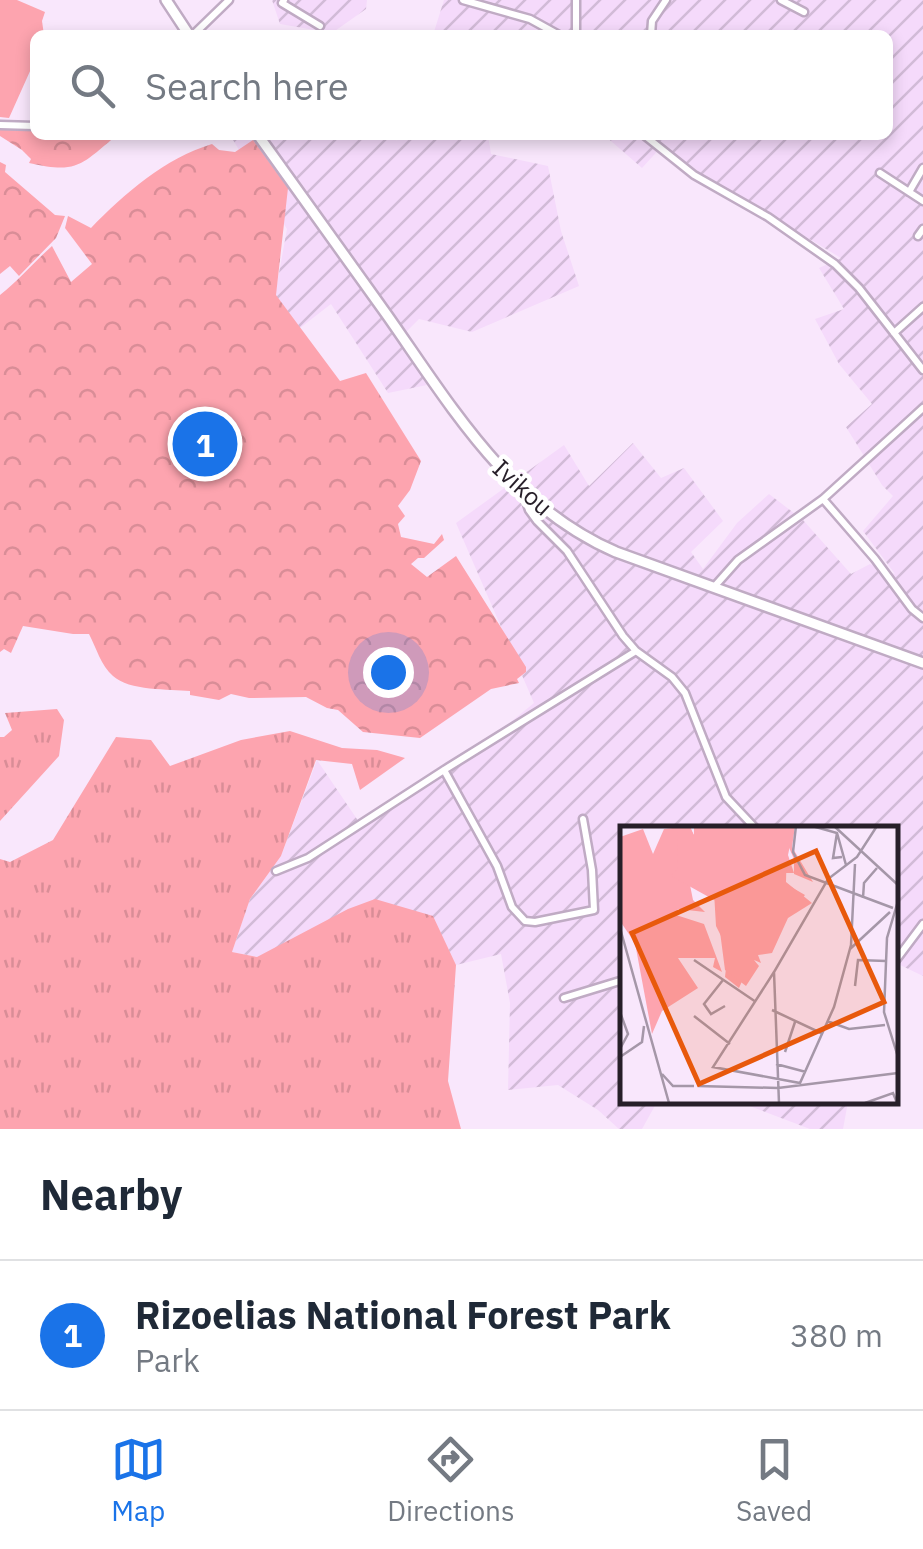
<!DOCTYPE html>
<style>
:root{--surface:#fff;--page:#f6f6f7;--text:#1f2937;--muted:#747a83;--line:#e0e1e3;--accent:#1a73e8}
body{margin:0;font-family:"IBM Plex Sans",sans-serif;background:var(--page);color:var(--text)}
.you{position:absolute;left:388px;top:672px;width:35px;height:35px;margin:-25px;border:8px solid #fff;border-radius:50%;background:#1a73e8;box-shadow:0 0 0 15px #1a73e833}
.badge{display:grid;place-items:center;width:65px;height:65px;border-radius:50%;background:var(--accent);color:#fff;font-size:32px;font-weight:700}
.pin{position:absolute;translate:-50% -50%;border:5px solid #fff;box-shadow:0 2px 10px #0006}
.list{margin:0;padding:0;list-style:none}
h2{display:flex;justify-content:space-between;align-items:center;height:130px;margin:0;padding:0 40px;font-size:42px}
h2 small{font-size:32px;font-weight:400;color:var(--muted)}
.list li{display:grid;grid-template-columns:65px 1fr auto;gap:30px;align-items:center;box-sizing:border-box;height:150px;padding:0 40px;border-top:2px solid var(--line)}
.list b{display:block;font-size:38px;white-space:nowrap}
.list p{margin:0;font-size:32px;white-space:nowrap;color:var(--muted)}
.list em{font-size:32px;font-style:normal;color:var(--muted)}
.icon{flex:none;width:55px;height:55px;fill:none;stroke:currentColor;stroke-width:2;stroke-linecap:round;stroke-linejoin:round}
.map{position:relative;flex:none;width:923px;height:1129px;overflow:hidden}
.search{position:absolute;background:var(--surface);box-shadow:0 5px 15px #0003;left:30px;right:30px;top:30px;height:110px;display:flex;align-items:center;gap:25px;box-sizing:border-box;padding:0 35px;border-radius:15px;color:var(--muted);font-size:38px}
.sheet{height:280px;background:var(--surface)}
nav{display:flex;justify-content:space-around;align-items:center;box-sizing:border-box;height:140px;border-top:2px solid var(--line);background:var(--surface);font-size:28px;color:var(--muted)}
nav a{display:grid;justify-items:center;gap:5px}
nav .on{color:var(--accent)}
.map>svg:first-child{display:block}
</style>
<div class="map">
<svg width="923" height="1129" viewBox="0 0 923 1129">
<defs>
<pattern id="industrial-furrows" width="10" height="10" patternUnits="userSpaceOnUse" patternTransform="scale(2.5)"><rect width="10" height="10" fill="#f5dafb"/><path d="M-1 1l2-2M0 10L10 0M9 11l2-2" fill="none" stroke="#d2bbd7"/></pattern>
<pattern id="grass-tufts" width="24" height="20" patternUnits="userSpaceOnUse" patternTransform="scale(2.5)"><rect width="24" height="20" fill="#fda4af"/><path d="M3 7l-1-3M5 7V3M7 7l1-3M15 17l-1-3M17 17v-4M19 17l1-3" fill="none" stroke="#d98d97"/></pattern>
<pattern id="park-crowns" width="20" height="18" patternUnits="userSpaceOnUse" patternTransform="scale(2.5)"><rect width="20" height="18" fill="#fda4af"/><path d="M2 6a3 3 0 1 1 6 0M12 15a3 3 0 1 1 6 0" fill="none" stroke="#d98d97"/></pattern>
</defs>
<rect width="100%" height="100%" fill="#f9e7fc"/>
<path fill="url(#industrial-furrows)" d="M272,0h95l-1,9 -34,24 -52,-9z
M444,0h479v976l-27,-13v-134h-273v273h34l-15,27h-23l-21,-19 -40,-25 -50,5 2,-87 -9,-49 -45,11 -24,-49 -175,41 -25,-5 18,-53 31,-43 36,-96 46,68 88,-57 83,-68 -78,-180 108,-78 25,41 44,-43 28,35 23,-10 39,53 -32,31 12,17 34,-46 32,-29 34,26 48,54 19,-10 25,10 -32,-43 30,-35 -11,-11 -36,-58 26,-23 -33,-40 -24,-45 29,-10 -25,-41 22,-10 -135,-81 -43,-32 -21,23 -38,-33h284v-100h-455z
M230,135h164l3,6 1,-6h90l3,19 57,12 13,65 18,55 -107,46 -53,-13 -15,15 23,51 -39,8 -57,-89 -31,24 -25,-33 12,-66z
M739,1102h109l-5,27h-33z"/>
<path fill="url(#grass-tufts)" d="M57,709l7,11 -5,36 -59,65v-84h4l8,-7 -7,-17z
M290,731l52,17 35,2 28,8 -45,32 -8,-26 -36,-4 -35,96 -31,43 -18,53 25,5 91,-48 27,-10 58,17 23,49 -8,116 13,48h-461v-270l10,3 43,-22 63,-103 35,3 19,26 71,-26z"/>
<path fill="url(#park-crowns)" d="M35,129v6h82c-36,30 -39,39 -88,28l2,-4 -9,-9 -22,-14v-6z
M253,140l35,48 -12,107 64,86 26,-8 55,88 -11,29 -12,16 7,10 -7,8 3,13 33,7 8,-10 2,6 -20,18h-6l-7,6 16,13 29,-21 70,111v5l-9,7 2,4 -28,6 -71,49 -57,-6 -25,-22 -11,-2 -21,-11 -57,1 -18,-4 -12,6 -29,-5v-4c-21,-2 -61,0 -77,-15 -12,-10 -17,-29 -24,-42h-16l-50,-8 -12,27 -7,-4 -4,3v-357c19,-15 34,-33 52,-49l19,36 21,-18 -27,-36 3,-12 23,12c33,-34 74,-70 121,-84l7,6 16,2z
M0,162l6,3 -1,7 50,43 10,1 -9,22 -37,38 -9,-10 -10,8z"/>
<path fill="#fda4af" d="M0,0h17l28,12 -3,9 2,14h-9v25l-26,58 -9,-1z"/>
<g fill="none" stroke-linecap="round" stroke-linejoin="round">
<defs>
<path id="street" d="M284,0l-2,3 38,23
M463,0l67,19 29,16
M576,0v35
M781,0l23,12
M193,35l36,-35
M651,35l1,-14 14,-21
M0,125l35,1
M644,135l50,40 74,42 67,47 24,24 64,82
M880,173l43,28
M909,192l14,-24
M918,236l5,-7
M894,333l29,-26
M523,492l6,18 8,11 30,30 56,85 13,15 36,26 13,16 41,104 30,32
M823,499l52,60 37,50 11,9
M714,587l24,-27 85,-61 100,-91
M444,770l53,96 15,41 13,14 10,1 59,-12 -2,-40 -9,-51
M276,871l32,-13 136,-88 192,-119
M896,960l27,-36
M564,998l59,-18"/>
<path id="secondary" d="M166,0l23,35
M258,135c43,60 86,120 129,180 64,91 122,191 229,237l307,111"/>
</defs>
<use href="#street" stroke="#c0abc4" stroke-width="11"/>
<use href="#secondary" stroke="#c0abc4" stroke-width="14"/>
<use href="#street" stroke="#fff" stroke-width="6"/>
<use href="#secondary" stroke="#fff" stroke-width="9"/>
</g>
<g text-anchor="middle" dominant-baseline="central" stroke-width="9" stroke-linejoin="round" paint-order="stroke">
<g font-size="25" fill="#271f29" stroke="#fff">
<text transform="translate(523 487) rotate(42)">Ivikou</text>
</g>
</g>
<g transform="translate(620 826)">
<rect width="278" height="278" fill="#f9e7fc"/>
<path d="M69,0l5,9 100,-9 -6,29 6,18h-9l1,11 19,11 -54,66 -12,27 -14,-11 3,-27 -12,-24 -2,-34 -24,-7 3,15 12,12 -27,-3 -2,6 28,9 18,48 -9,-5 2,-9h-37l20,30 -36,23 -10,23 -17,-91 -15,-22v-84l23,-8 10,25 11,-25z" fill="#fda4af"/>
<path d="M58,0h12l4,10v-10h101l-3,21 21,35 -19,-8v-15l-7,-16 -1,39 26,21 -24,15 -16,35 -14,2 3,8 -7,-3 5,6 -13,20 -21,-16 -9,-69 -45,-25 6,-7z" fill="#fda4af"/>
<path fill="none" stroke="#a597a8" stroke-width="2.5" d="M176,0l-3,26 12,23 88,33M192,0l25,7 9,32M214,0l64,59M217,7l-4,25 9,-1M243,72l1,-15 13,-15M278,75l-11,37 -3,74 14,45M0,102l49,175M230,123l40,-37M74,134l62,42M154,146l-61,95 87,16 34,-76 17,-62 4,-81M103,154l-19,24 7,10 14,-8M235,160l3,-26 28,1M152,184l49,23M0,186l8,22 -8,15M74,190l36,28M207,195l22,8 36,-4M165,226l10,-30M0,231l22,-15 2,-16M156,238l30,8M42,248l11,12h21M78,260l80,2 120,-15M159,277l-5,-131 54,-93 29,-22 20,-31M245,277l28,-10 4,10"/>
<path fill="#e8590c" fill-opacity="0.15" stroke="#e8590c" stroke-width="5" d="M196,25l68,151 -185,82 -67,-151z"/>
<rect width="278" height="278" fill="none" stroke="#271f29" stroke-width="5"/>
</g>
</svg>
<div class="you"></div>
<div class="pin badge" style="left:205px;top:444px">1</div>
<div class="search"><svg class="icon" aria-label="search" viewBox="0 0 24 24"><circle cx="10" cy="10" r="6"/><path d="M15 15l6 6"/></svg>Search here</div>
</div>
<section class="sheet">
<h2>Nearby<small></small></h2>
<ul class="list">
<li><span class="badge">1</span><div><b>Rizoelias National Forest Park</b><p>Park</p></div><em>380 m</em></li>
</ul>
</section>
<nav>
<a class="on"><svg class="icon" aria-label="map" viewBox="0 0 24 24"><path d="M3 6l6-2 6 2 6-2v14l-6 2-6-2-6 2zM9 4v14M15 6v14"/></svg>Map</a>
<a><svg class="icon" aria-label="directions" viewBox="0 0 24 24"><path d="M12 3l9 9-9 9-9-9zM9 14v-3h6M13 9l2 2-2 2"/></svg>Directions</a>
<a><svg class="icon" aria-label="saved" viewBox="0 0 24 24"><path d="M7 4h10v16l-5-4-5 4z"/></svg>Saved</a>
</nav>
